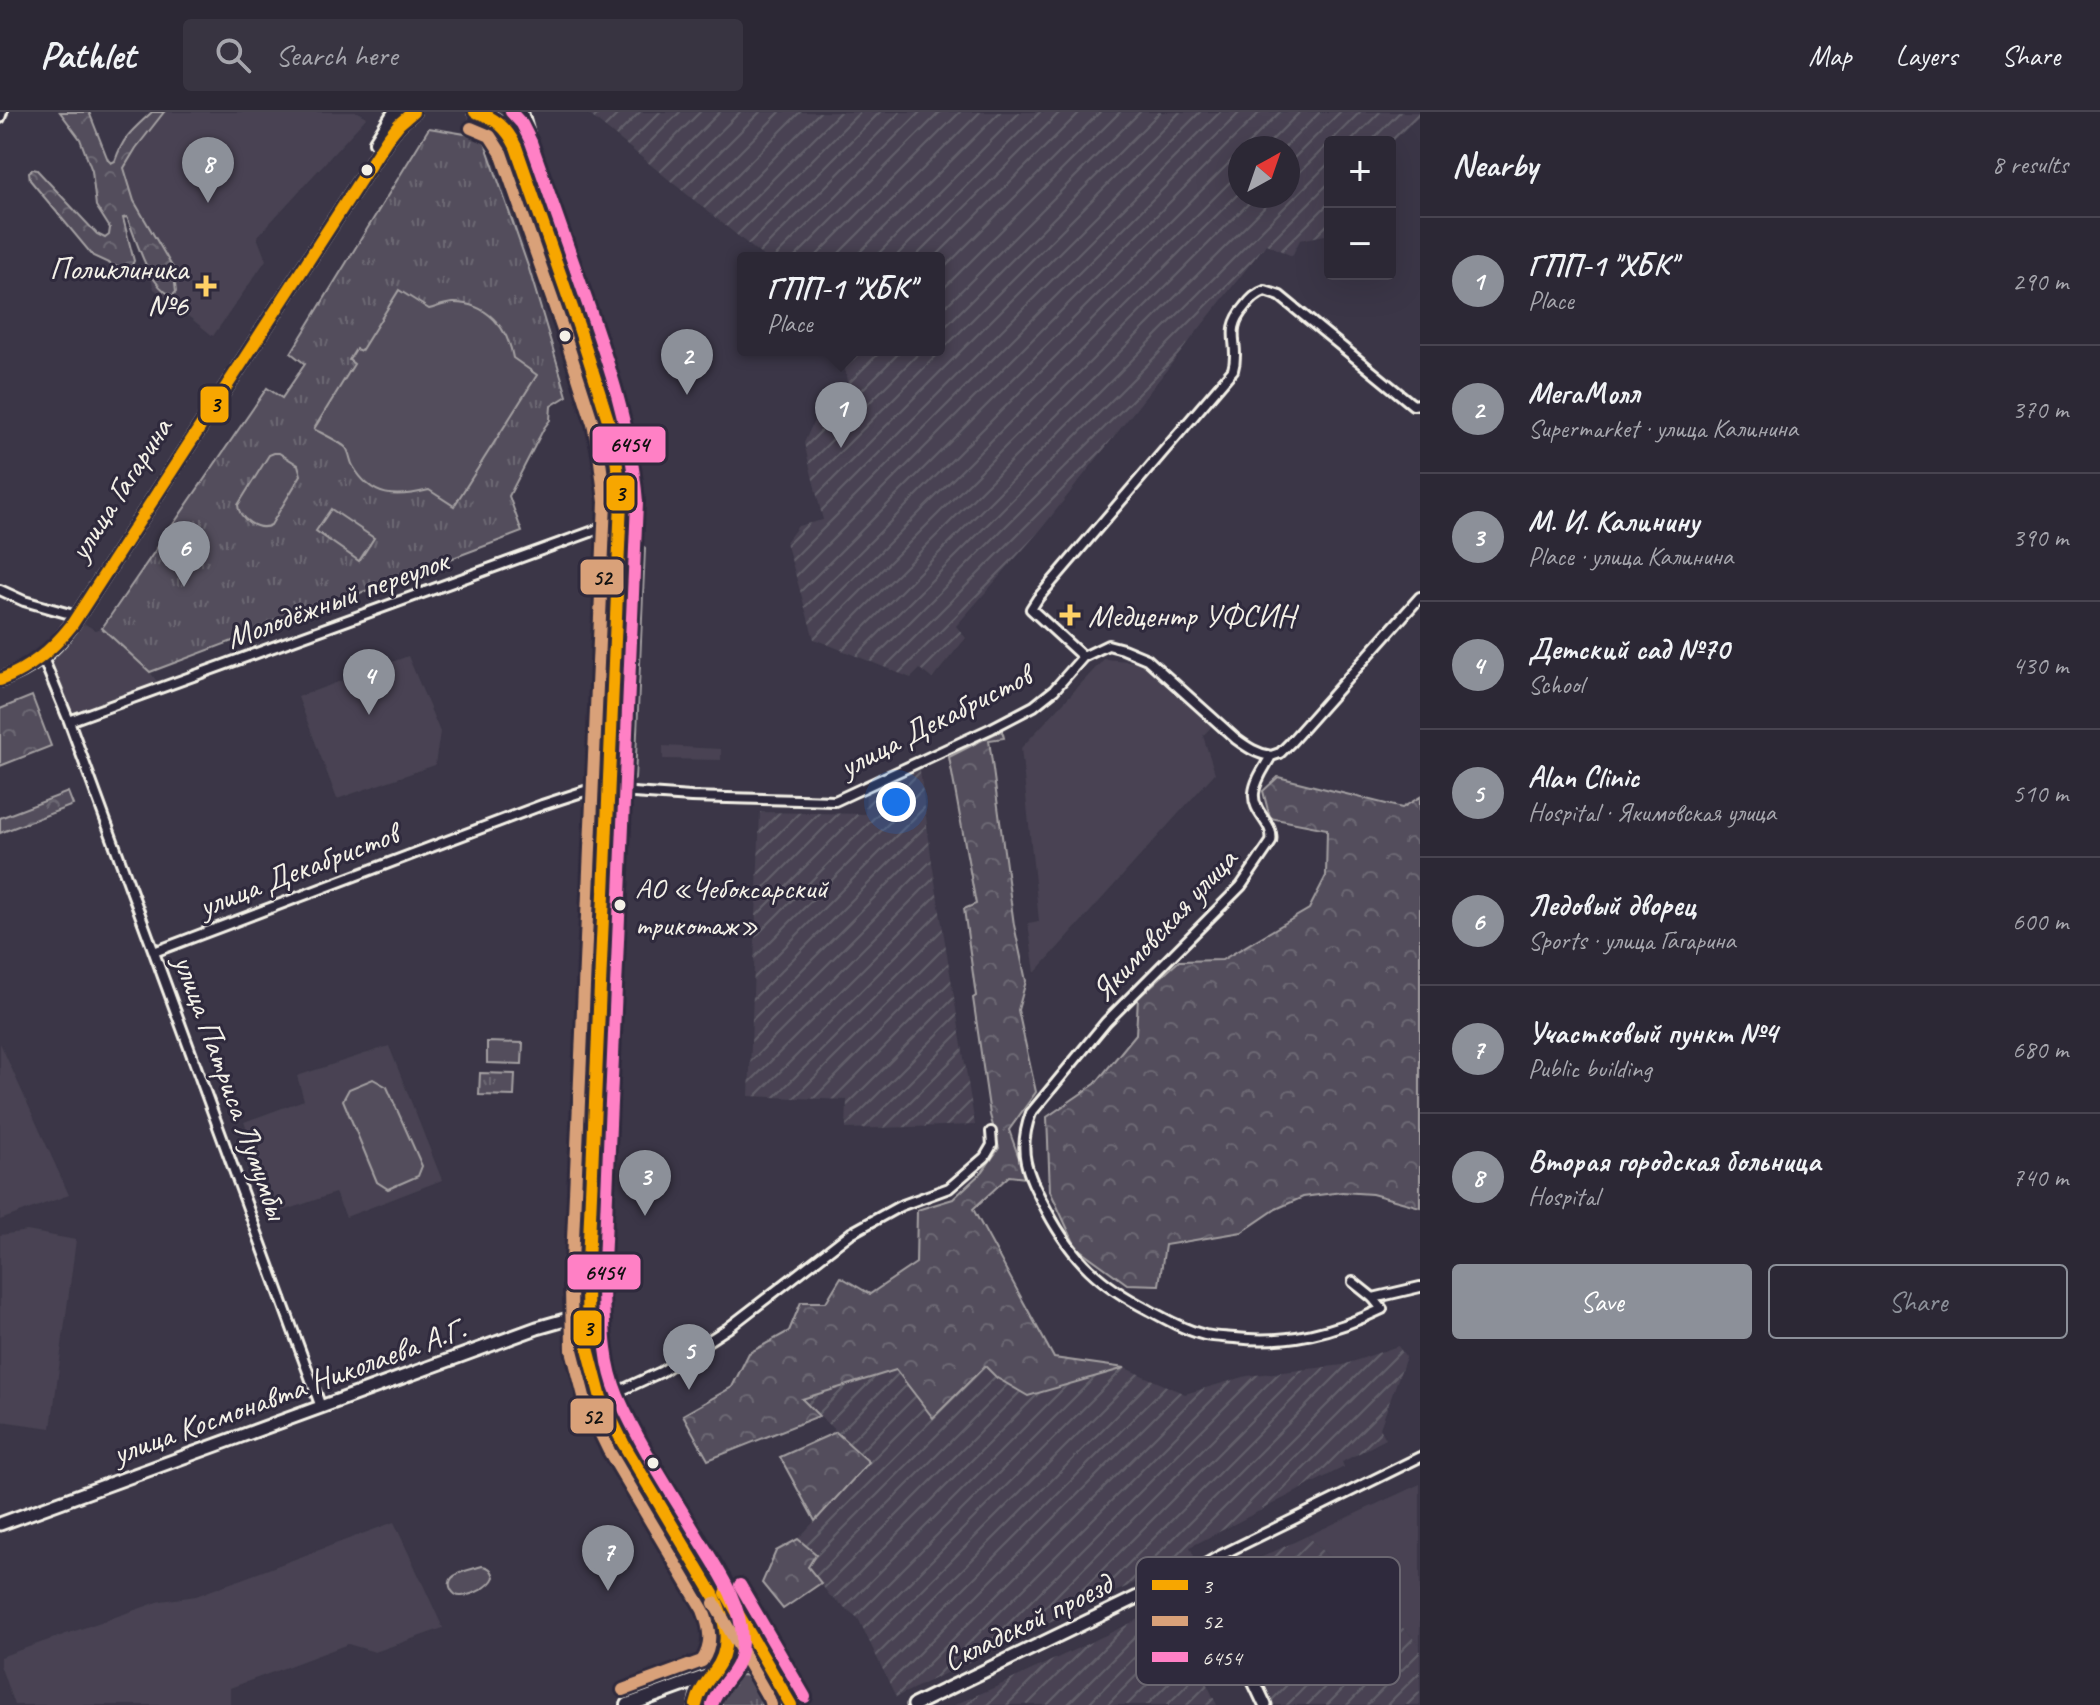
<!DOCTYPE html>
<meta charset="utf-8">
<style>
:root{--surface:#2c2835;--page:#383441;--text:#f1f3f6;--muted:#a6a6ad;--line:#484450;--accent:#8c9099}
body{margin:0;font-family:Caveat,sans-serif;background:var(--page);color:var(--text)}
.controls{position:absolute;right:24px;top:24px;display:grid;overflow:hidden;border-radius:8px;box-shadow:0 8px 32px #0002}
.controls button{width:72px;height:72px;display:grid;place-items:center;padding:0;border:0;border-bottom:2px solid var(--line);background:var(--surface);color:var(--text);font:40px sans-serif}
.compass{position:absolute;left:1228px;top:24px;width:72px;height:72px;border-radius:50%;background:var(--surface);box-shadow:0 8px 32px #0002;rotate:40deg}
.you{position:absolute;left:896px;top:690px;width:28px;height:28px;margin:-20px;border:6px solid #fff;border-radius:50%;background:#1a73e8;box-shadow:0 0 0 12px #1a73e833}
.badge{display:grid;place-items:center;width:52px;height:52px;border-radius:50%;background:var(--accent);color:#fff;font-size:26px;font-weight:700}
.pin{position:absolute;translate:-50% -66px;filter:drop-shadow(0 2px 4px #0008)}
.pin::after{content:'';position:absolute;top:42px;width:28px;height:24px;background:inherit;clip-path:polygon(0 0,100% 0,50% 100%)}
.popup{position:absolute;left:737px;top:140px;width:208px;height:104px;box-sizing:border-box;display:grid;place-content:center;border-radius:8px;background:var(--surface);filter:drop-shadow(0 2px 6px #0005);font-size:26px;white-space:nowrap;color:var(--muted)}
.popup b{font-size:30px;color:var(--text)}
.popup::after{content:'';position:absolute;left:50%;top:100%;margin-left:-16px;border:16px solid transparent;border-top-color:var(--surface)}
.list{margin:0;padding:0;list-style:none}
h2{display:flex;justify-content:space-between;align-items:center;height:104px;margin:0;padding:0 32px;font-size:34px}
h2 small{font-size:26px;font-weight:400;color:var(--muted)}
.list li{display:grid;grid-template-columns:52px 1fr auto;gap:24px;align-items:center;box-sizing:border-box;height:128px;padding:0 32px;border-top:2px solid var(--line)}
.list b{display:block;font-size:30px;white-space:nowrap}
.list p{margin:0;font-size:26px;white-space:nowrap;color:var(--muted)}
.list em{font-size:26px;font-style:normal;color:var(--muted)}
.actions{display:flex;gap:16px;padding:24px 32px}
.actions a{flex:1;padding:18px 0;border:2px solid var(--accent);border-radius:8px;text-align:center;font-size:28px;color:var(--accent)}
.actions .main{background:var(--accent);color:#fff}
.icon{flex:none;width:44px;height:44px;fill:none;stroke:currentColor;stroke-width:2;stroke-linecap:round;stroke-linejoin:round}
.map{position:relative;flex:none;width:1420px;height:1593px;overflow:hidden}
header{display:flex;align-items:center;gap:48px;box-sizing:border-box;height:112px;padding:0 40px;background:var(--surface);border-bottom:2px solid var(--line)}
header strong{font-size:38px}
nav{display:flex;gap:44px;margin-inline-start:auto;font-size:28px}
.search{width:560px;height:72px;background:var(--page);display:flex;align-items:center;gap:20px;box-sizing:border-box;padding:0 28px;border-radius:8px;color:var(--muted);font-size:30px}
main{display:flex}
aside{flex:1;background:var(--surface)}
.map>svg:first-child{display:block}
</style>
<header>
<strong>Pathlet</strong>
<div class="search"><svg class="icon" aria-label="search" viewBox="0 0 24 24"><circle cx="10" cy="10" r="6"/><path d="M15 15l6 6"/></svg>Search here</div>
<nav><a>Map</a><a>Layers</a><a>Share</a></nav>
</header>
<main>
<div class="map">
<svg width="1420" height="1593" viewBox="0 0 1420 1593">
<defs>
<pattern id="industrial-furrows" width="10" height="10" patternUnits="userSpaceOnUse" patternTransform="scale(2)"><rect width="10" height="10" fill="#484352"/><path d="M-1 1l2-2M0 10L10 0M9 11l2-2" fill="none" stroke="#635f6b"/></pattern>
<pattern id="grass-tufts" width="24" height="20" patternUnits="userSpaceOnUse" patternTransform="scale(2)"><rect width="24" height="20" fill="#534e5c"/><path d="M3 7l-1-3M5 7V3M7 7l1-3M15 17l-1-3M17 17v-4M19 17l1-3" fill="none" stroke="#6c6873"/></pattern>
<pattern id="forest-crowns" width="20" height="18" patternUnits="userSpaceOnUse" patternTransform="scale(2)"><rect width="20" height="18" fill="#534e5c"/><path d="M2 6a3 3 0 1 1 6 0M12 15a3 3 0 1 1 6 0" fill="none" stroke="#6c6873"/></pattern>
</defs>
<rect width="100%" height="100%" fill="#3b3647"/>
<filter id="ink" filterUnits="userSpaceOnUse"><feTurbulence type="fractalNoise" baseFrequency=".0125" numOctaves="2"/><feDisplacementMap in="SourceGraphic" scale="16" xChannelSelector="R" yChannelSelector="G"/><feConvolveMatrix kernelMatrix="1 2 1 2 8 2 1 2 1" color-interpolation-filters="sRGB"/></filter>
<g filter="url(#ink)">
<path fill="#484352" d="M161,0h197l9,5 -110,120 9,23 -53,76 -59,-47 -36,-121z
M85,512l10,6 7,-2 48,44 8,11 -87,33 -18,-46v-10l26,-33z
M408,544l32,76 -5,33 -98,34 -39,-102z
M1104,547l37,3 71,64 -9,10 12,37 -180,200 -7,-50 11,-2 -18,-173z
M663,634l58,3v11l-58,-1z
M0,931l69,152 -69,25z
M389,934l53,134 -96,37 -11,-24 -57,20 -34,-91 60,-22 -7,-24z
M27,1119l49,9 -25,188 -51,-7v-186z
M1420,1372v160l-113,-108z
M394,1410l49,106 -68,24 -27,-8 -118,44v17h-216l-14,-40v-8l161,-56 35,-5z"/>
<path fill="url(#industrial-furrows)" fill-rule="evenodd" d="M586,0h834v3l-30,29v-2h-60v92l-30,6 -8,16 -26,-12 -224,284 -86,98 10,12 -34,41 -12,-10 -9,9 -97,-39 -28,-97 12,-16 25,-6 -19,-77 17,-38 28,-10 -7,-45h97v-92h-174zM1240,36h48v48h-48z
M920,658l12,93 43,262 -129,4 1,-29 -98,-4 11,-284 105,2 1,-20z
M1398,1234l8,11 -26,71 6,11 -44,23 2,5 -154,80 4,9 -158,72 -10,-9 -11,6 -2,16 -117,56 -38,-79 -28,-22 -22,-29 8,-13 -18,-15 71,-77 -68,-63 95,-29 37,47 52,-51 12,12 31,18 97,-28 60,26 62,-18 96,-11z
M1307,1424l113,108v61h-150l-59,-124z
M1169,1493l48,100h-263l44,-19z"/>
<path fill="url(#grass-tufts)" stroke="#a4a0a2" stroke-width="2" d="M531,15l104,307 -1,9 -4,-8 -101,-307z
M429,16l54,9 46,132 38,127 -16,10 -1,14 -6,8 -35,68 13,36 -372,140 -48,-44 165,-240 15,10 23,-34 -14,-11z
M642,433l3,3 -10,231 -4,4 -3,-4 9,-227z
M480,961l35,1 -1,22 -35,-1z
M743,1563c18,4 27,12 32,30h-68c4,-19 17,-28 36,-30z"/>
<path fill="url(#forest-crowns)" stroke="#a4a0a2" stroke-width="2" d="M60,0h29l19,48 3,3 4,-2c9,-26 18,-31 37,-49h12l-28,36 -12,20 10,33 39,67 3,24 -4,4c-24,-11 -35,-55 -45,-79l-4,1 11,43 -4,8 -11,-1 -26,-12 -63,-76 -1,-8 4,-3 4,1 60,64 8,4 4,-3 1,-7 -14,-22 -4,-35 -12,-32z
M32,584l19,50 -51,20v-57z
M1002,618l2,8 -15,2 25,185 12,56 -8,29 18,82 -27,38 17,48 -17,-2 -36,33 81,149 71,10 -97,28 -31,-18 -12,-12 -52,52 -37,-48 -94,29 17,17 -111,44 -25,-45 49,-28 17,-34 40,-22 12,-29h25l15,-25 29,17 46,-31 1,-53 36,-11 30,-28 16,-23 -9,-33 -17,-117 3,-2 -12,-87 12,-5 -27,-147z
M1278,665l124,31 18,-11v410l-48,-13 -30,-2 -39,5 -27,12 -34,23 -77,13 -6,40 -32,-1 -51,-37 -26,-56 -3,-74 48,-33 41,-50 2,-36 41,-37 43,-1 87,-51 17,-33 1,-47 -57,-11 -7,-27z
M68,680l5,13 -73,28v-15z
M836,1320l33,30 -54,59 -35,-64z
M798,1427l18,15 -8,13 13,16 -38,26 -21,-26 14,-32z"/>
<path fill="#534e5c" stroke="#a4a0a2" stroke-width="2" d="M399,178l30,19c8,-2 17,-6 25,-6 33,0 54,25 59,55l24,17 -83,131 -25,-16c-33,8 -57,9 -76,-24 -3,-5 -3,-13 -7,-18 -5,-6 -25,-15 -32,-19l40,-65 -5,-4 7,-11 5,2z
M274,341h5l19,12 3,10 -30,50c-13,7 -32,-6 -33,-20l31,-50z
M331,397l43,29 -15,23 -43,-30z
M487,930l36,1 -1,21 -35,-1z
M373,967l14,8 35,79 -4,10 -30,13 -11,-7 -34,-82 6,-11z
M482,1454c8,1 10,4 12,11 -4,10 -21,18 -32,19 -9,1 -16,-11 -10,-18 6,-7 22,-9 30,-12z"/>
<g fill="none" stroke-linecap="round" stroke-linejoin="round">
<defs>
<path id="street" d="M0,6l2,-6
M0,478l24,11 46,13
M1083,545l-52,-48 7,-11 195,-228c8,-25 -10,-38 12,-63 6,-8 11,-13 20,-16l15,5 133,109 7,-1
M43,546l26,63 252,686
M69,609l552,-200
M619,680l72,5 144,4 157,-73 42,-22 20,-16 29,-33 25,-12 15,4 24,10 89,80c11,8 21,15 35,17
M154,840l388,-147 43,-14h23
M1353,1170l20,16 9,11c-47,23 -94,35 -147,29 -10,-1 -20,-1 -30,-3 -20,-5 -38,-15 -56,-25 -49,-25 -76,-50 -102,-99 -19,-37 -31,-57 -16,-98l75,-91 135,-136 30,-44c4,-19 -19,-28 -17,-49 1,-13 11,-26 17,-37l9,-3 10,-10 130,-146
M1373,1186l47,-11
M613,1282l48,-22 67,-44 123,-95 49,-27 49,-18 36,-31 7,-12 -1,-13
M1200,1455l19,-11 201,-99"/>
<path id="secondary" d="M0,1412l537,-196 28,-8 21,-3
M914,1593l286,-138 65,138"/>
<path id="primary" d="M475,0c21,4 33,16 41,35l63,181 29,92 7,30 6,51 -34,786 1,61 13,50 22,45 90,151c13,24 20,53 2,77
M521,0l12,44 88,260 12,57 2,27v36l-16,256 -21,525c3,44 12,70 31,111l155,265 3,12
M376,30l19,-30
M0,568c33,-13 50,-26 71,-54l316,-487 12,-15 14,-12
M628,1593l80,-29
M696,1593c6,-41 46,-53 77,-29"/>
</defs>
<use href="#street" stroke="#f4f1e8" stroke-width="14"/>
<use href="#secondary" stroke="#f4f1e8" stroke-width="17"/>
<use href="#primary" stroke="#f4f1e8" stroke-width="18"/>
<use href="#street" stroke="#2f2a3d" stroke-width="8"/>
<use href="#secondary" stroke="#2f2a3d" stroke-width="11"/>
<use href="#primary" stroke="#2f2a3d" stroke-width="12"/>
<defs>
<path id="bus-1" d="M475,0c20,5 32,16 41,35l63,181 29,92 7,30 6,51 -34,786 1,61 13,50 22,45 90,151c13,26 20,53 1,78 -8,11 -15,19 -18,33
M0,568c30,-12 51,-29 71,-54l316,-487 12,-15 14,-12
M726,1481l65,112"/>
<path id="bus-2" d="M471,16l19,8 11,17 63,180 29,91 6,29 6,49 -34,784 1,64 14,54 23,47 94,159c7,18 10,35 -1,51l-79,29
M714,1491l55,96 2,6"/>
<path id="bus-3" d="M511,0l11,12 9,18c18,50 35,101 53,151 24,68 47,136 53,209l-34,785c1,37 0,74 15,109 21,48 51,93 78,138 19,32 46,67 46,106 0,34 -22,40 -30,65
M740,1473l65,112"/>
</defs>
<use href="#bus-1" stroke="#2f2a3d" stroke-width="18"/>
<use href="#bus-2" stroke="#2f2a3d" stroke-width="18"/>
<use href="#bus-3" stroke="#2f2a3d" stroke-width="18"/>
<use href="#bus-1" stroke="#f7a600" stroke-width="12"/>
<use href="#bus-2" stroke="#d9a179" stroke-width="12"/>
<use href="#bus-3" stroke="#ff80c5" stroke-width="12"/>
</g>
</g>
<g fill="#f4f1e8" stroke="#2f2a3d" stroke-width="3">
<circle cx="367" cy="58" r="7"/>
<circle cx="565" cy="224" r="7"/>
<circle cx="620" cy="793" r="7"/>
<circle cx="653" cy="1351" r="7"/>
</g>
<g fill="#ffd166" stroke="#2f2a3d" stroke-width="3">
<path d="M202 162h8v8h8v8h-8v8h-8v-8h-8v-8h8z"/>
<path d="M1066 491h8v8h8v8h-8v8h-8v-8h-8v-8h8z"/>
</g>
<g text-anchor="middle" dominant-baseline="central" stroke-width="6" stroke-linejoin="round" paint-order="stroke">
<g font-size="30" fill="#f4f1e8" stroke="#2f2a3d" text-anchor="start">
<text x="635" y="776">АО «Чебоксарский<tspan x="635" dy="37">трикотаж»</tspan></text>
</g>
<g font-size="32" fill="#f4f1e8" stroke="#2f2a3d" text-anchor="end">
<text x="188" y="156">Поликлиника<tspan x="188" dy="37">№6</tspan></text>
<text x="1088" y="503" text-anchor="start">Медцентр УФСИН</text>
</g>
<g font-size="32" fill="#f4f1e8" stroke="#2f2a3d">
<text transform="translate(120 377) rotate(-57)">улица Гагарина</text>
<text transform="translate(337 487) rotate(-20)">Молодёжный переулок</text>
<text transform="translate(935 609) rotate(-27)">улица Декабристов</text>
<text transform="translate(298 758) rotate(-21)">улица Декабристов</text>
<text transform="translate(1164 813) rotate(-47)">Якимовская улица</text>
<text transform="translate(231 975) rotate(70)">улица Патриса Лумумбы</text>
<text transform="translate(289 1279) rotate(-20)">улица Космонавта Николаева А.Г.</text>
<text transform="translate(1027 1510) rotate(-26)">Складской проезд</text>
</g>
</g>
<rect x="1136" y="1445" width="264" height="128" rx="12" fill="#2f2a3d" stroke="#6a6670" stroke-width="2"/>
<rect x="1152" y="1468" width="36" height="10" fill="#f7a600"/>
<rect x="1152" y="1504" width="36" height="10" fill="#d9a179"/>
<rect x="1152" y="1540" width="36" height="10" fill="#ff80c5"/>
<g font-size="22" fill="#f4f1e8">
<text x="1202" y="1481">3</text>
<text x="1202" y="1517">52</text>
<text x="1202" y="1553">6454</text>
</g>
<g stroke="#2f2a3d" stroke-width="3">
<rect x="199" y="273" width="31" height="39" rx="8" fill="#f7a600"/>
<rect x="591" y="313" width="76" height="39" rx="8" fill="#ff80c5"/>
<rect x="605" y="362" width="31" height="38" rx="8" fill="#f7a600"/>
<rect x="579" y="446" width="46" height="38" rx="8" fill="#d9a179"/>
<rect x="566" y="1141" width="76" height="38" rx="8" fill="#ff80c5"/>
<rect x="572" y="1197" width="31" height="38" rx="8" fill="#f7a600"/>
<rect x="569" y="1285" width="46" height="38" rx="8" fill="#d9a179"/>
</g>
<g font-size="22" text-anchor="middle" font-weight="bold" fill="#111">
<text x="215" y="300">3</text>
<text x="629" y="340">6454</text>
<text x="620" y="389">3</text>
<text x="602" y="473">52</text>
<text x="604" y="1168">6454</text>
<text x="588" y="1224">3</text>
<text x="592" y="1312">52</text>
</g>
</svg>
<div class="controls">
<button>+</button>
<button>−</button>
</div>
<svg class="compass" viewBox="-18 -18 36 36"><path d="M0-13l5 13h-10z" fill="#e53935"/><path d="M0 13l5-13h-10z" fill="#a6a6ad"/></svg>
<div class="you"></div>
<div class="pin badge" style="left:841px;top:336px">1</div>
<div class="popup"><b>ГПП-1 &quot;ХБК&quot;</b>Place</div>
<div class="pin badge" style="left:687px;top:283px">2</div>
<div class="pin badge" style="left:645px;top:1104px">3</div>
<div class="pin badge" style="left:369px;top:603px">4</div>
<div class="pin badge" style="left:689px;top:1278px">5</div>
<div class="pin badge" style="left:184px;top:475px">6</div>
<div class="pin badge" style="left:608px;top:1479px">7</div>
<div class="pin badge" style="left:208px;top:91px">8</div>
</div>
<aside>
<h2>Nearby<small>8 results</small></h2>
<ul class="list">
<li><span class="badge">1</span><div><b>ГПП-1 &quot;ХБК&quot;</b><p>Place</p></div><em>290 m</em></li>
<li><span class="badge">2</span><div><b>МегаМолл</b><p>Supermarket · улица Калинина</p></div><em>370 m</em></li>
<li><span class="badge">3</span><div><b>М. И. Калинину</b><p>Place · улица Калинина</p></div><em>390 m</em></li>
<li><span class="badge">4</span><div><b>Детский сад №70</b><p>School</p></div><em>430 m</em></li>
<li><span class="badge">5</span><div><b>Alan Clinic</b><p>Hospital · Якимовская улица</p></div><em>510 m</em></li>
<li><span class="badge">6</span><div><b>Ледовый дворец</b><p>Sports · улица Гагарина</p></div><em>600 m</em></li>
<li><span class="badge">7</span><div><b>Участковый пункт №4</b><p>Public building</p></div><em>680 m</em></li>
<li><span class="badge">8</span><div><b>Вторая городская больница</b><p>Hospital</p></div><em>740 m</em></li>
</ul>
<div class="actions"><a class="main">Save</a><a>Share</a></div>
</aside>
</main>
